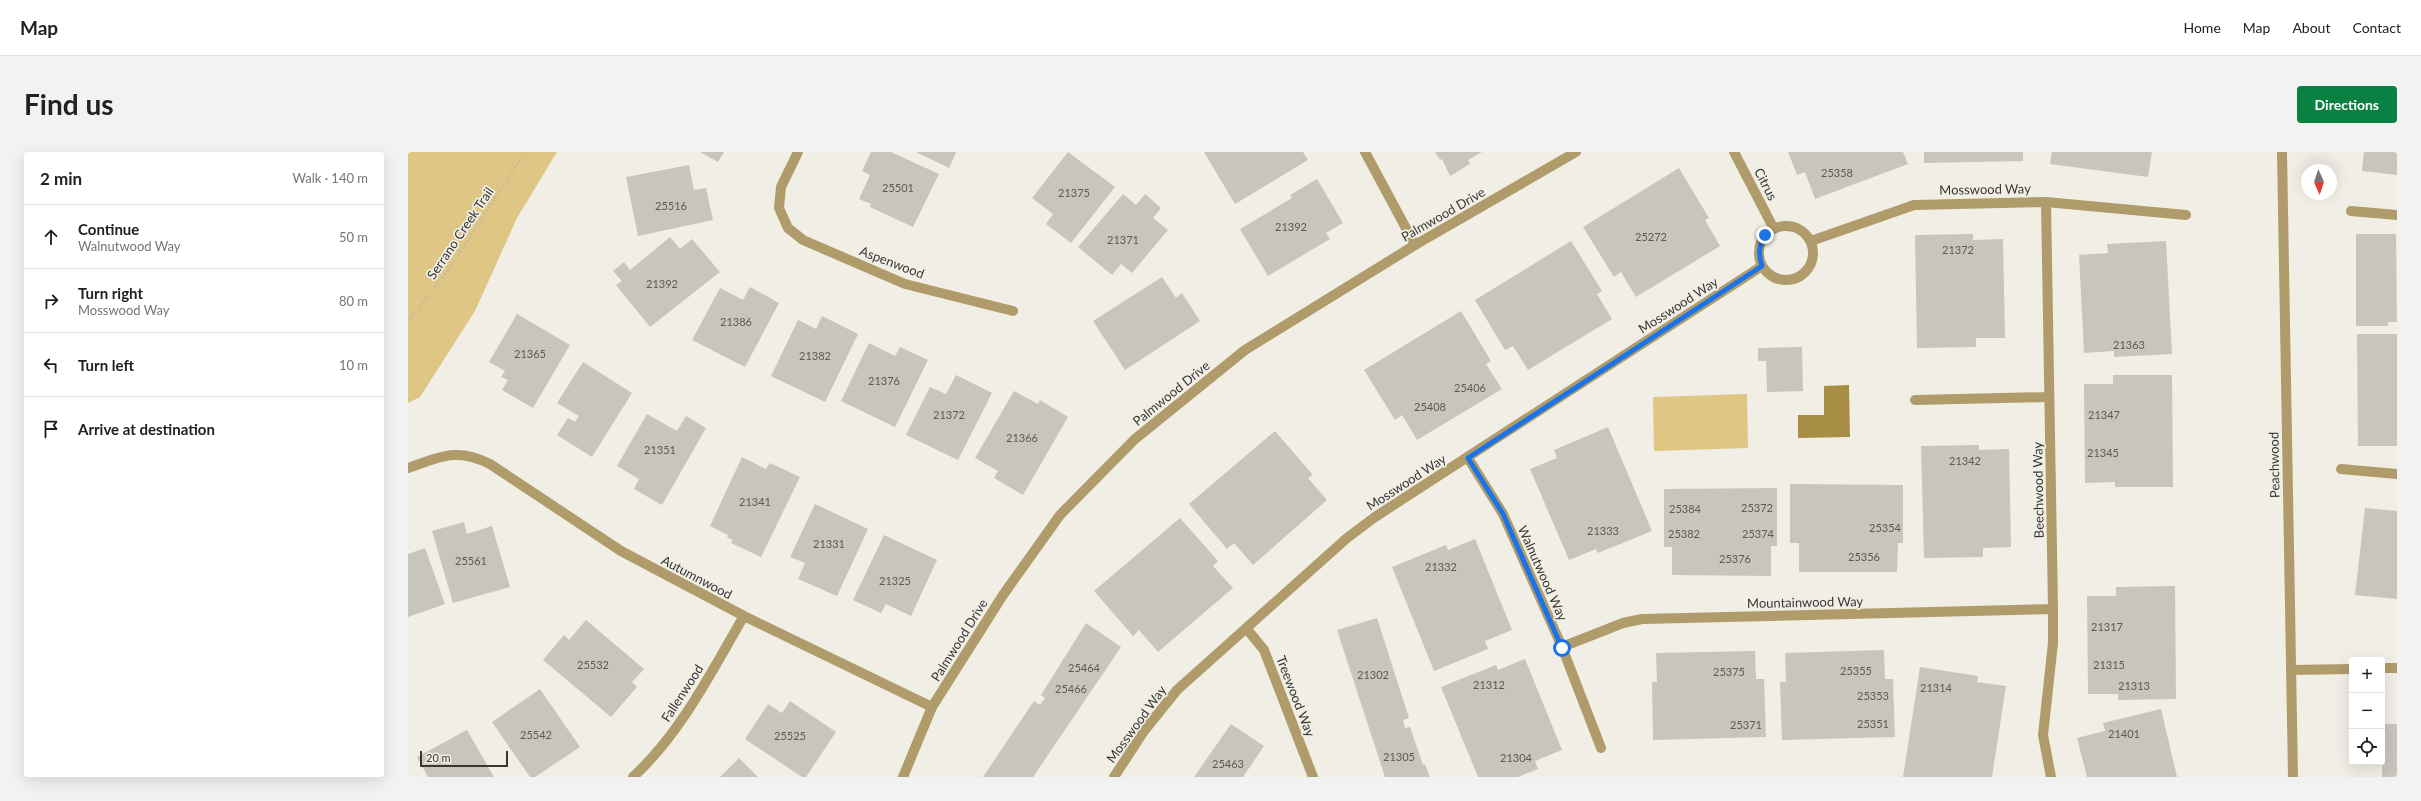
<!DOCTYPE html>
<meta charset="utf-8">
<style>
:root{--surface:#fff;--page:#f2f2f2;--text:#202124;--muted:#757577;--line:#e0e0e0;--accent:#0b8043}
body{margin:0;font-family:Lato,sans-serif;background:var(--page);color:var(--text)}
.controls{position:absolute;right:12px;bottom:12px;display:grid;overflow:hidden;border-radius:4px;box-shadow:0 4px 16px #0002}
.controls button{width:36px;height:36px;display:grid;place-items:center;padding:0;border:0;border-bottom:1px solid var(--line);background:var(--surface);color:var(--text);font:20px sans-serif}
.compass{position:absolute;left:1893px;top:12px;width:36px;height:36px;border-radius:50%;background:var(--surface);box-shadow:0 4px 16px #0002;rotate:177deg}
.scale{position:absolute;left:12px;bottom:10px;width:88px;box-sizing:border-box;padding-left:4px;border:2px solid #383734;border-top:0;font-size:11px;line-height:14px;white-space:nowrap;color:#383734;-webkit-text-stroke:3px #f1eee6;paint-order:stroke}
.stop{position:absolute;width:12px;height:12px;margin:-9px;border:3px solid #1a73e8;border-radius:50%;background:#fff}
.stop.end{background:#1a73e8;border-color:#fff;box-shadow:0 1px 4px #0008}
.list{margin:0;padding:0;list-style:none}
h2{display:flex;justify-content:space-between;align-items:center;height:52px;margin:0;padding:0 16px;font-size:17px}
h2 small{font-size:13px;font-weight:400;color:var(--muted)}
.list li{display:grid;grid-template-columns:26px 1fr auto;gap:12px;align-items:center;box-sizing:border-box;height:64px;padding:0 16px;border-top:1px solid var(--line)}
.list b{display:block;font-size:15px;white-space:nowrap}
.list p{margin:0;font-size:13px;white-space:nowrap;color:var(--muted)}
.list em{font-size:13px;font-style:normal;color:var(--muted)}
.icon{flex:none;width:22px;height:22px;fill:none;stroke:currentColor;stroke-width:2;stroke-linecap:round;stroke-linejoin:round}
.map{position:relative;flex:none;width:1989px;height:625px;overflow:hidden;border-radius:4px}
header{display:flex;align-items:center;gap:24px;box-sizing:border-box;height:56px;padding:0 20px;background:var(--surface);border-bottom:1px solid var(--line)}
header strong{font-size:19px}
nav{display:flex;gap:22px;margin-inline-start:auto;font-size:14px}
.intro{display:flex;align-items:center;justify-content:space-between;box-sizing:border-box;height:96px;padding:0 24px}
h1{margin:0;font-size:28px}
.button{padding:10px 18px;border-radius:4px;background:var(--accent);color:#fff;font-size:14px;font-weight:700}
main{display:flex;gap:24px;padding:0 24px}
aside{flex:1;background:var(--surface);border-radius:4px;box-shadow:0 4px 16px #0002}
.map>svg:first-child{display:block}
</style>
<header>
<strong>Map</strong>
<nav><a>Home</a><a>Map</a><a>About</a><a>Contact</a></nav>
</header>
<div class="intro"><h1>Find us</h1><a class="button">Directions</a></div>
<main>
<aside>
<h2>2 min<small>Walk · 140 m</small></h2>
<ul class="list">
<li><svg class="icon" aria-label="ahead" viewBox="0 0 24 24"><path d="M12 20V5M6 11l6-6 6 6"/></svg><div><b>Continue</b><p>Walnutwood Way</p></div><em>50 m</em></li>
<li><svg class="icon" aria-label="right" viewBox="0 0 24 24"><path d="M7 20v-9h11M14 6l5 5-5 5"/></svg><div><b>Turn right</b><p>Mosswood Way</p></div><em>80 m</em></li>
<li><svg class="icon" aria-label="left" viewBox="0 0 24 24"><path d="M17 20v-9H6M10 6l-5 5 5 5"/></svg><div><b>Turn left</b></div><em>10 m</em></li>
<li><svg class="icon" aria-label="arrive" viewBox="0 0 24 24"><path d="M6 21V4h12l-3 4 3 4H6"/></svg><div><b>Arrive at destination</b></div></li>
</ul>
</aside>
<div class="map">
<svg width="1989" height="625" viewBox="0 0 1989 625">
<rect width="100%" height="100%" fill="#f1eee6"/>
<path fill="#dfc685" d="M0,0h149l-40,66 -42,93 -55,86 -12,6z
M1339,242l1,54 -94,3 -1,-54z"/>
<path fill="#a88d44" d="M1441,233l1,52 -52,1v-23h26v-29z"/>
<path fill="#c8c5bd" d="M292,0h24l-6,10z
M463,0h20l48,22 -26,53 -43,-20 1,-3 -12,-5 11,-24 -8,-4z
M508,0h40l-7,16z
M660,0l47,35 -44,56 -25,-19 7,-10 -21,-16z
M796,0h99l5,8 -73,44z
M1027,0h47l-14,8 2,4 -20,12 -8,-17 -2,1z
M1380,0h115l5,12 -93,35 -10,-27 -8,3z
M1516,0h99v9l-99,2z
M1644,0h100l-4,25 -98,-13z
M1956,0h33v23l-35,-4z
M281,13l5,25 12,-2 7,32 -75,16 -12,-59z
M1271,16l30,50 -4,2 15,26 -84,51 -15,-25 -7,5 -31,-50z
M909,27l26,44 -17,10 4,6 -62,37 -28,-47 52,-31 -2,-3z
M715,42l13,11 9,-11 16,14 -8,10 15,12 -36,43 -11,-9 -9,11 -34,-28z
M1565,82v6l30,-1 2,99h-29v9l-59,1 -2,-113z
M1948,82h40l1,88h-9v4h-32z
M262,85l10,12 12,-10 28,33 -70,55 -34,-42 6,-4 -9,-10 11,-9 6,8z
M1163,89l31,50 -5,3 15,25 -84,51 -15,-24 -8,4 -30,-50z
M1758,89l6,113 -58,3v-6l-30,2 -5,-98 29,-2 -1,-9z
M754,125l14,21 6,-5 18,28 -75,49 -32,-49z
M342,135l29,16 -34,64 -53,-27 28,-52 23,12z
M1053,159l30,50 -5,3 16,25 -85,51 -15,-25 -7,5 -31,-50z
M109,162l53,31 -37,63 -31,-18 6,-10 -7,-3 4,-6 -16,-9z
M414,164l36,18 -33,68 -54,-26 27,-56 18,9z
M1949,182h40v112h-39z
M461,191l26,13 5,-9 28,13 -33,67 -54,-26z
M1394,195l1,44 -36,1 -1,-31h-8v-13z
M175,210l49,31 -40,64 -35,-22 11,-17 7,4 4,-6 -22,-13z
M548,223l36,18 -34,67 -52,-25 24,-48 16,7z
M1705,223h59l1,112h-58v-5l-30,1 -1,-99h29z
M606,239l24,13 2,-4 28,17 -45,78 -29,-17 4,-7 -23,-13z
M239,262l30,17 9,-15 20,12 -44,77 -28,-16 5,-10 -22,-13z
M1200,275l44,104 -54,22 -2,-4 -27,11 -39,-91 27,-11 -3,-8z
M867,279l38,44 -5,3 19,22 -74,65 -19,-22 -7,6 -38,-45z
M1571,293v5l30,-1 2,98 -28,1v9l-59,1 -3,-112z
M334,305l24,12 4,-6 30,14 -39,80 -30,-14 2,-3 -6,-3 1,-2 -18,-9z
M1382,332l113,1v58h-5l-1,29h-98v-29h-9z
M1369,336v58h-6v30l-99,-1v-28h-8v-58z
M407,352l53,25 -31,67 -39,-17 7,-16 -15,-6z
M1957,356l32,3v88l-42,-4z
M772,366l38,43 -5,5 20,22 -75,64 -19,-22 -6,6 -39,-45z
M56,370l3,12 25,-8 18,61 -57,16 -21,-72z
M476,383l53,25 -26,56 -25,-12 -5,9 -28,-13z
M1067,387l37,91 -27,11 3,8 -54,22 -42,-104 54,-22 2,5z
M17,396l20,56 -37,13v-63z
M1767,434l1,113 -58,1v-6h-30l-1,-98h29v-9z
M969,466l32,100 -6,2 2,8 5,-1 13,38 2,-1 5,13h-45l-48,-147z
M178,468l58,49 -12,13 5,5 -26,30 -68,-57 21,-25 5,5z
M678,471l35,24 -88,130h-50l51,-76 6,4 5,-7 -4,-3z
M1476,498l1,29h8l2,58 -113,3 -2,-58h6l-1,-29z
M1347,499l1,28h8l2,58 -113,3 -1,-58h5l-1,-29z
M1117,507l37,91 -27,11 3,8 -20,8h-40l-37,-90 55,-22 2,5z
M1512,515l58,9 -1,6 29,4 -14,91h-89z
M132,537l40,58 -45,30h-5l-38,-55z
M382,549l46,31 -30,45h-4l-57,-38 23,-35 14,9z
M1753,557l16,68h-90l-10,-39 28,-7 -2,-8z
M823,572l33,22 -21,31h-49z
M1974,572h15v53h-15z
M59,578l27,47h-66l-11,-20z
M331,606l19,19h-38z"/>
<g fill="none" stroke-linecap="round" stroke-linejoin="round">
<path stroke="#b5b3ad" stroke-width="2.5" stroke-dasharray="1 3" stroke-linecap="butt" d="M0,170l44,-57 73,-113"/>
<path stroke="#b09c6a" stroke-width="10" d="M1638,50l140,13
M1943,59l46,4
M1507,248l134,-3
M1933,317l56,5"/>
<path stroke="#b09c6a" stroke-width="10" d="M390,0l-17,35 -2,21 9,20 15,12 102,44 108,27
M957,0l50,93
M1326,0l40,77
M1351 101a27 27 0 1 1 54 0a27 27 0 1 1-54 0Z
M1403,89l103,-36 132,-3 7,407v34l-10,92 8,42
M1060,306l35,56 59,133 39,101
M0,316c32,-11 49,-21 82,-4l131,87 123,65 188,91
M838,476l18,22 49,127
M1154,495l61,-24 19,-4 411,-10
M1974,516h15
M1883,518l61,-1
M225,625c48,-44 78,-105 111,-161
M706,625l30,-46 33,-41 170,-152 28,-21 387,-251"/>
<path stroke="#b09c6a" stroke-width="10" d="M1874,0l11,625
M495,625l29,-70 71,-112 57,-80 75,-76 110,-89 170,-105 161,-93"/>
</g>
<g fill="none" stroke-linecap="round" stroke-linejoin="round">
<path stroke="#1a73e8" stroke-width="5" d="M1154,496l-59,-134 -35,-56 294,-192c-4,-13 -3,-20 3,-31"/>
</g>
<g text-anchor="middle" dominant-baseline="central" stroke-width="3.5" stroke-linejoin="round" paint-order="stroke">
<g font-size="11" fill="#5c5a56">
<text x="1429" y="20">25358</text>
<text x="490" y="35">25501</text>
<text x="666" y="40">21375</text>
<text x="263" y="53">25516</text>
<text x="883" y="74">21392</text>
<text x="1243" y="84">25272</text>
<text x="715" y="87">21371</text>
<text x="1550" y="97">21372</text>
<text x="254" y="131">21392</text>
<text x="328" y="169">21386</text>
<text x="1721" y="192">21363</text>
<text x="122" y="201">21365</text>
<text x="407" y="203">21382</text>
<text x="476" y="228">21376</text>
<text x="1062" y="235">25406</text>
<text x="1022" y="254">25408</text>
<text x="541" y="262">21372</text>
<text x="1696" y="262">21347</text>
<text x="614" y="285">21366</text>
<text x="252" y="297">21351</text>
<text x="1695" y="300">21345</text>
<text x="1557" y="308">21342</text>
<text x="347" y="349">21341</text>
<text x="1349" y="355">25372</text>
<text x="1277" y="356">25384</text>
<text x="1477" y="375">25354</text>
<text x="1195" y="378">21333</text>
<text x="1276" y="381">25382</text>
<text x="1350" y="381">25374</text>
<text x="421" y="391">21331</text>
<text x="1456" y="404">25356</text>
<text x="1327" y="406">25376</text>
<text x="63" y="408">25561</text>
<text x="1033" y="414">21332</text>
<text x="487" y="428">21325</text>
<text x="1699" y="474">21317</text>
<text x="185" y="512">25532</text>
<text x="1701" y="512">21315</text>
<text x="676" y="515">25464</text>
<text x="1448" y="518">25355</text>
<text x="1321" y="519">25375</text>
<text x="965" y="522">21302</text>
<text x="1081" y="532">21312</text>
<text x="1726" y="533">21313</text>
<text x="1528" y="535">21314</text>
<text x="663" y="536">25466</text>
<text x="1465" y="543">25353</text>
<text x="1465" y="571">25351</text>
<text x="1338" y="572">25371</text>
<text x="1716" y="581">21401</text>
<text x="128" y="582">25542</text>
<text x="382" y="583">25525</text>
<text x="991" y="604">21305</text>
<text x="1108" y="605">21304</text>
<text x="820" y="611">25463</text>
</g>
<g font-size="13" fill="#383734" stroke="#f1eee6">
<text transform="translate(1358 32) rotate(63)">Citrus</text>
<text transform="translate(1577 37) rotate(-1)">Mosswood Way</text>
<text transform="translate(1035 62) rotate(-30)">Palmwood Drive</text>
<text transform="translate(52 81) rotate(-56)">Serrano Creek Trail</text>
<text transform="translate(484 110) rotate(21)">Aspenwood</text>
<text transform="translate(1270 153) rotate(-33)">Mosswood Way</text>
<text transform="translate(763 241) rotate(-39)">Palmwood Drive</text>
<text transform="translate(1866 313) rotate(-91)">Peachwood</text>
<text transform="translate(998 330) rotate(-33)">Mosswood Way</text>
<text transform="translate(1630 338) rotate(-91)">Beechwood Way</text>
<text transform="translate(1135 421) rotate(66)">Walnutwood Way</text>
<text transform="translate(289 425) rotate(28)">Autumnwood</text>
<text transform="translate(1397 450) rotate(-1)">Mountainwood Way</text>
<text transform="translate(551 488) rotate(-58)">Palmwood Drive</text>
<text transform="translate(274 541) rotate(-57)">Fallenwood</text>
<text transform="translate(888 544) rotate(69)">Treewood Way</text>
<text transform="translate(728 572) rotate(-54)">Mosswood Way</text>
</g>
</g>
</svg>
<div class="controls">
<button>+</button>
<button>−</button>
<button><svg class="icon" aria-label="locate" viewBox="0 0 24 24"><circle cx="12" cy="12" r="6"/><path d="M12 2v4M12 18v4M2 12h4M18 12h4"/></svg></button>
</div>
<svg class="compass" viewBox="-18 -18 36 36"><path d="M0-13l5 13h-10z" fill="#e53935"/><path d="M0 13l5-13h-10z" fill="#757577"/></svg>
<div class="scale">20 m</div>
<div class="stop" style="left:1154px;top:496px"></div>
<div class="stop end" style="left:1357px;top:83px"></div>
</div>
</main>
